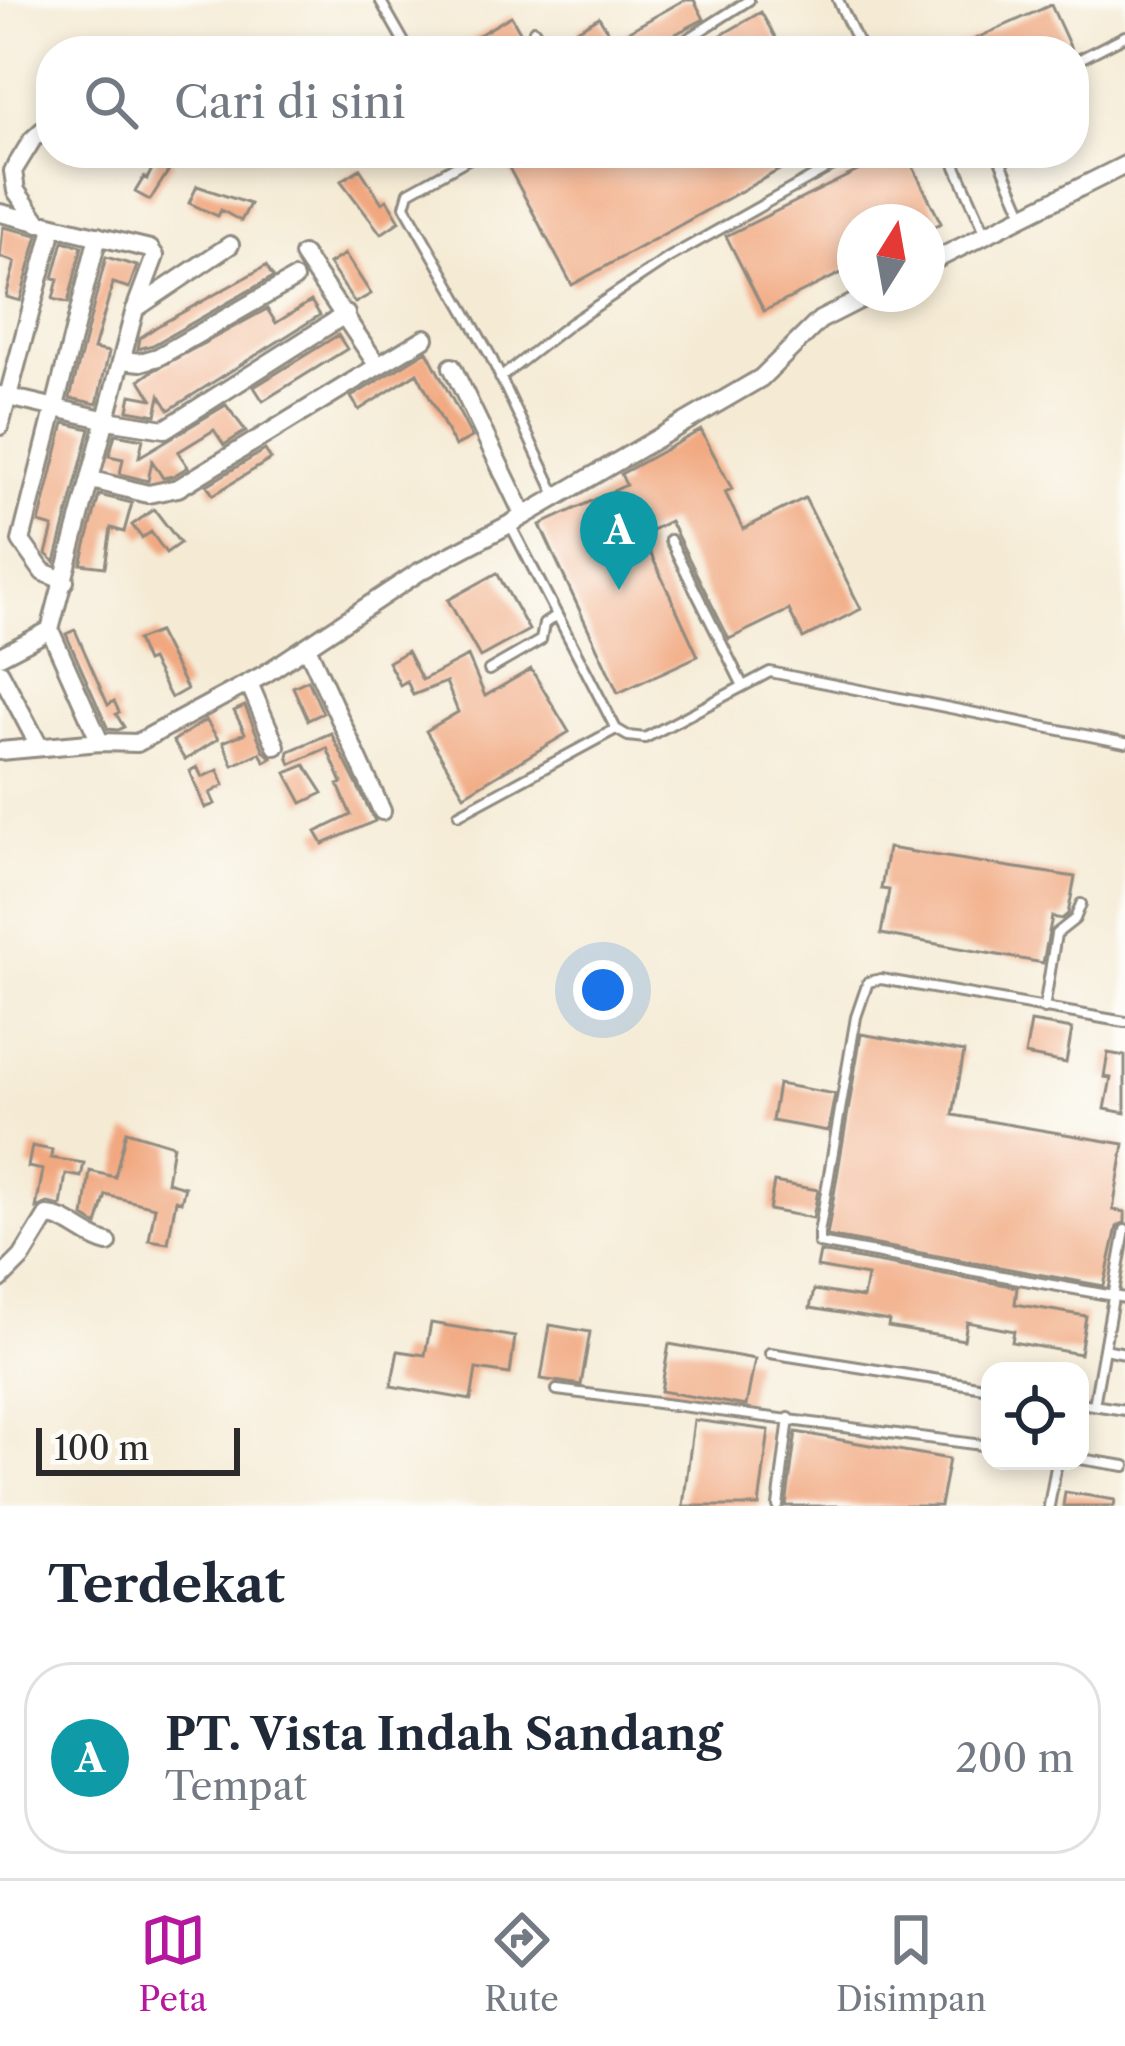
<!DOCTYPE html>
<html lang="id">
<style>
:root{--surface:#fff;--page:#f2f2f3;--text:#1f2937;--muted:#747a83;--line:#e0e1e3;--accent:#b5179e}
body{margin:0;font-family:"Libre Caslon Text",serif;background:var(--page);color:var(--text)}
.controls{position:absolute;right:36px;bottom:36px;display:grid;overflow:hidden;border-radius:24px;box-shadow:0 6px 18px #0003}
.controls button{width:108px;height:108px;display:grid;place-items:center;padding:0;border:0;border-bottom:3px solid var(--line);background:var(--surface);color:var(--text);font:60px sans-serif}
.compass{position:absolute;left:837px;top:204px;width:108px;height:108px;border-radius:50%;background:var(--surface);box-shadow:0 6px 18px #0003;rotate:11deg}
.scale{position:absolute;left:36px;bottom:30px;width:204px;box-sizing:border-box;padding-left:12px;border:6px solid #2b2b2b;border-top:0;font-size:33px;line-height:42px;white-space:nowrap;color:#2b2b2b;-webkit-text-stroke:9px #fdfcf7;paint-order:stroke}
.you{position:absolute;left:603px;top:990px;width:42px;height:42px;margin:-30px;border:9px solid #fff;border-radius:50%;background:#1a73e8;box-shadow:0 0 0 18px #1a73e833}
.badge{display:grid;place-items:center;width:78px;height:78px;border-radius:50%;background:var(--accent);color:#fff;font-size:39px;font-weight:700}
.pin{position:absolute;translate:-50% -99px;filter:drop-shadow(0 3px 6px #0008)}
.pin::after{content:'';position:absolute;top:63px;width:42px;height:36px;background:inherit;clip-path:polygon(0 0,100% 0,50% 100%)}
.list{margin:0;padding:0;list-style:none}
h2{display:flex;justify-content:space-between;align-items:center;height:156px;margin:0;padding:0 48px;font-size:51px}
h2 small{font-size:39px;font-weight:400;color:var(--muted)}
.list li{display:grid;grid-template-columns:78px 1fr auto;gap:36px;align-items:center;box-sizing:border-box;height:192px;margin:0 24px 24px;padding:0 24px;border:3px solid var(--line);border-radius:48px}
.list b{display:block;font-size:45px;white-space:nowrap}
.list p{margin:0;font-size:39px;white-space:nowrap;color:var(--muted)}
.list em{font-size:39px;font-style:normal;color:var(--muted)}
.icon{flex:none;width:66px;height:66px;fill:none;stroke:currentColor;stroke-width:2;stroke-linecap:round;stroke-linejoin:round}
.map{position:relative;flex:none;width:1125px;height:1506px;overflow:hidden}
.search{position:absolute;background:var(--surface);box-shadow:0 6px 18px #0003;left:36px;right:36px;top:36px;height:132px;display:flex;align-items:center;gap:30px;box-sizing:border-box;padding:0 42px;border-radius:48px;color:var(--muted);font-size:45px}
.sheet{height:372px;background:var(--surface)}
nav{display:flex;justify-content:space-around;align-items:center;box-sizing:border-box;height:168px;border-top:3px solid var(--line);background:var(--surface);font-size:33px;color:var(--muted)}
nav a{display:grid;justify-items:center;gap:6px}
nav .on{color:var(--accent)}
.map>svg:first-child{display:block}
</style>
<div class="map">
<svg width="1125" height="1506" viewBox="0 0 1125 1506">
<rect width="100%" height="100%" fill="#fdfcf7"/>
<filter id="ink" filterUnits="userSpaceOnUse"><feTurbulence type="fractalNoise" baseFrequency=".00833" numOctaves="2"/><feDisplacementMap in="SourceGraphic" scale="24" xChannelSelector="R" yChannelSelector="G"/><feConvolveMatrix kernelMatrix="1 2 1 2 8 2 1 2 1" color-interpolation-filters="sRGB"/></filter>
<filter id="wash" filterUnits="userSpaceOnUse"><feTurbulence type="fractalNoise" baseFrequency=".004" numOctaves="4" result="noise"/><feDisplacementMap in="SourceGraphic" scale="48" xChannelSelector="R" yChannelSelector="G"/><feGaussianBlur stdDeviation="2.7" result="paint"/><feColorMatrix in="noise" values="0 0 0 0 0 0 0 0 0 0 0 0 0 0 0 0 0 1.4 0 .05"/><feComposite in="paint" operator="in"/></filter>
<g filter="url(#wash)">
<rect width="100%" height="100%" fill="#f5ebd5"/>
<g id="blocks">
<path fill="#f1a880" d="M684,0h10l10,19 -61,32h-53l-13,-21 22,-13 14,23z
M1051,5l21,46h-124z
M761,12l22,39h-91l26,-14z
M511,16l20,35h-79z
M501,153h309l-238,132z
M894,153h12l35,70 -14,7v-8h-72v44l-91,45 -38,-75z
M159,155l15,7 -24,38 -15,-8 9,-15 3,2z
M360,169l22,34 5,-3 13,21 -19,13 -40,-53z
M197,186l53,18 -9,17 -20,-11 -3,6 -29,-13z
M3,227l35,8 -18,66 -14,-4 9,-35 -15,-5z
M63,241l19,5 -14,57 -15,-4 5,-20 -5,-1z
M345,254l26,40 -16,9 -26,-39z
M106,257l31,9 -8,22 -16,-5 -19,66 15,3 -12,52 -27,-6z
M266,266l7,11 -120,68 -15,4 2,-11 16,-11z
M311,301l9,14 -151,95 -9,-14 -4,19 -28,-5 3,-15 21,4 -12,-19 11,-8 116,-63 9,14z
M338,335l9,14 -84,52 -9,-14z
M427,351l45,86 -17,9 -38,-73 -58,37 -8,-13z
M226,405l20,26 -22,14 -10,-15 -36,22 10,15 -15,9 -10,2 -11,-17 -4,20 -28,-7 3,-15 -14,-3 6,-22 28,5 -4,18z
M64,423l26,6 -35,133 -9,-8 7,-27 -14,-4z
M701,430l31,59 -7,3 18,37 62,-31 56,111 -58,29 -14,-28 -60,29 -59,-118 -28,14 56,121 -80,37 -78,-168 86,-40 -5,-11z
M265,450l6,9 -58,36 -6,-10z
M99,495l33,8 -8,29 -13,-4 -6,39 -24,-3z
M154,509l26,34 -14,10 -15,-21 -9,6 -10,-13z
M497,573l32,57 -49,27 -32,-57z
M75,630l33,75 6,-4 5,11 -3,2 8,13 -6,3 -10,-1 -42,-95z
M158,632l29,57 -16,9 -20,-38 -5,2 -9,-22z
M407,651l15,29 46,-24 17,40 46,-27 38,63 -105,63 -38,-64 32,-19 -12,-30 -33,13 -6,-14 -7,4 -12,-23z
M308,680l15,33 -15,7 -15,-33z
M245,706l19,45 8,7 -7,4 -5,-9 -27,12 -10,-23 22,-9 -11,-22z
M206,720l12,19 -33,21 -12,-19z
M331,733l44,88 -52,23 -7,-12 35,-17 -13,-30 4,-2 -15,-35 -36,16 -3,-7 1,-6z
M305,765l18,28 -21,10 -16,-30z
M197,767l5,10 16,-7 6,15 -14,8 5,11 -10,4 -15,-37z
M888,848l187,29 -7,37 -6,5 -10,-2 -9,46 -162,-29 8,-44 -8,-1z
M1031,1022l41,7 -6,34 -41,-8z
M861,1034l103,18 -11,63 171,29 -11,66 12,2v10l-8,5 -13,59 -277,-50z
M1108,1053l17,3v57l-20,-4 6,-31 -7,-1z
M778,1084l57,10 -7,37 -56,-10z
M126,1131l47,14 -6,37 18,5 -4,15 -5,-2 -8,43 -19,-3 6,-33 -49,-12 -9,30 -13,-8 6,-46 25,6z
M32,1146l20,4 -1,8 33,5 -3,14 -15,-3 -5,32 -13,-3 -12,5 7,-38 -15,-3z
M774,1182l44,8 -5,28 -44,-8z
M820,1252l197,35 -2,17 71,12 -6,38 -68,-12 2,-11 -47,-9 -3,18 -76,-13 1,-6 -79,-13 4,-18 49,8 4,-22 -50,-9z
M431,1323l84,14 -5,37 -34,-5 -5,31 -80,-14 7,-35 27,4z
M550,1325l40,7 -9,53 -40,-6z
M669,1344l86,15 -9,47 -85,-15z
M694,1420l75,10 -10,76h-76z
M796,1432l153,27 -9,47h-154z
M1065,1492l50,8 -1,6h-51z"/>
</g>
</g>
<g filter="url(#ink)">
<use href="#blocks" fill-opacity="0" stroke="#908b80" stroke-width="3"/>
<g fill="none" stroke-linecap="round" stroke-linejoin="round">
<defs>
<path id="lane" d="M380,0l29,51
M838,0l24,51
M534,30l12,21
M669,51l80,-51
M1074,62l51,-26
M479,153l-70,39 -4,14 85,149 67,142
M950,153l35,79
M997,153l26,60
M500,378l71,-55 99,-66 185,-104
M511,526l105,203 12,7 17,2 125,-66 355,71
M670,540l73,146
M489,670l52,-30 3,-16 13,-9
M459,814l157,-85
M1044,1009l12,-75 19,-15 6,-15
M1125,1022l-244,-43 -13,3 -12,35 -37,216v10l306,55
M1104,1349l21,4
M770,1353l220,35
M557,1390l433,56
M1080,1403l45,7
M1094,1405l31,-175
M1080,1459l45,7
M778,1506l11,-88
M1049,1506l8,-45"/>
<path id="street" d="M0,213l150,36 5,7 -18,48
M39,223l-23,-32 -3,-20 19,-31 15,-14
M927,264l198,-99
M122,360l19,2 17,-5 136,-78
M378,366l47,-28
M452,367l72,149
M0,395l107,25 58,9 181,-115
M0,426l53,-198
M92,480l56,14 30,-6 200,-122 -75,-111
M65,581l-22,-9 -22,-31 77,-305
M307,647l75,164
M0,656l50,-26
M0,672l39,74
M249,683l27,63
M100,742l-50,-112 85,-321 95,-64
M0,751l100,-9 37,1 128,-69 154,-102 91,-48 251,-146 59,-58 51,-26
M0,1279l22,-22 25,-41c23,1 38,22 61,27"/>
</defs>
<use href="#lane" stroke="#908b80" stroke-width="14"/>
<use href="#street" stroke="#908b80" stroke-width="22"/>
<use href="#lane" stroke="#fff" stroke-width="8"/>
<use href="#street" stroke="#fff" stroke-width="16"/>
</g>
</g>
</svg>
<div class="controls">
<button><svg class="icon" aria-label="locate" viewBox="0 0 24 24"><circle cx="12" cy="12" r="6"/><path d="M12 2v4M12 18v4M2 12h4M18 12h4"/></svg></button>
</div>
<svg class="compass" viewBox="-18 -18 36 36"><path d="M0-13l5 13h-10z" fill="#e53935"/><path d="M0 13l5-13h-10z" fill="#747a83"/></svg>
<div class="scale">100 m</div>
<div class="you"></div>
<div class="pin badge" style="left:619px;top:590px;background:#0f9aa8">A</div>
<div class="search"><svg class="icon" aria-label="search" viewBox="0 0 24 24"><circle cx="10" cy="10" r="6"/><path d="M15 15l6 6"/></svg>Cari di sini</div>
</div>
<section class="sheet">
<h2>Terdekat<small></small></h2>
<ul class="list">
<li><span class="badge" style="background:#0f9aa8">A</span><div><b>PT. Vista Indah Sandang</b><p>Tempat</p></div><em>200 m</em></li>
</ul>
</section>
<nav>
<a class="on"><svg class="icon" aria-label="map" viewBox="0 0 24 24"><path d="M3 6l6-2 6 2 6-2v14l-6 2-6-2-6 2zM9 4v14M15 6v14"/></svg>Peta</a>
<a><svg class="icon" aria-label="directions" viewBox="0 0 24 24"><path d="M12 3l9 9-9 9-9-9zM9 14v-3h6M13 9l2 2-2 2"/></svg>Rute</a>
<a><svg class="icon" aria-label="saved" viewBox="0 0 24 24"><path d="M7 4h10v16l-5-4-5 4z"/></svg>Disimpan</a>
</nav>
